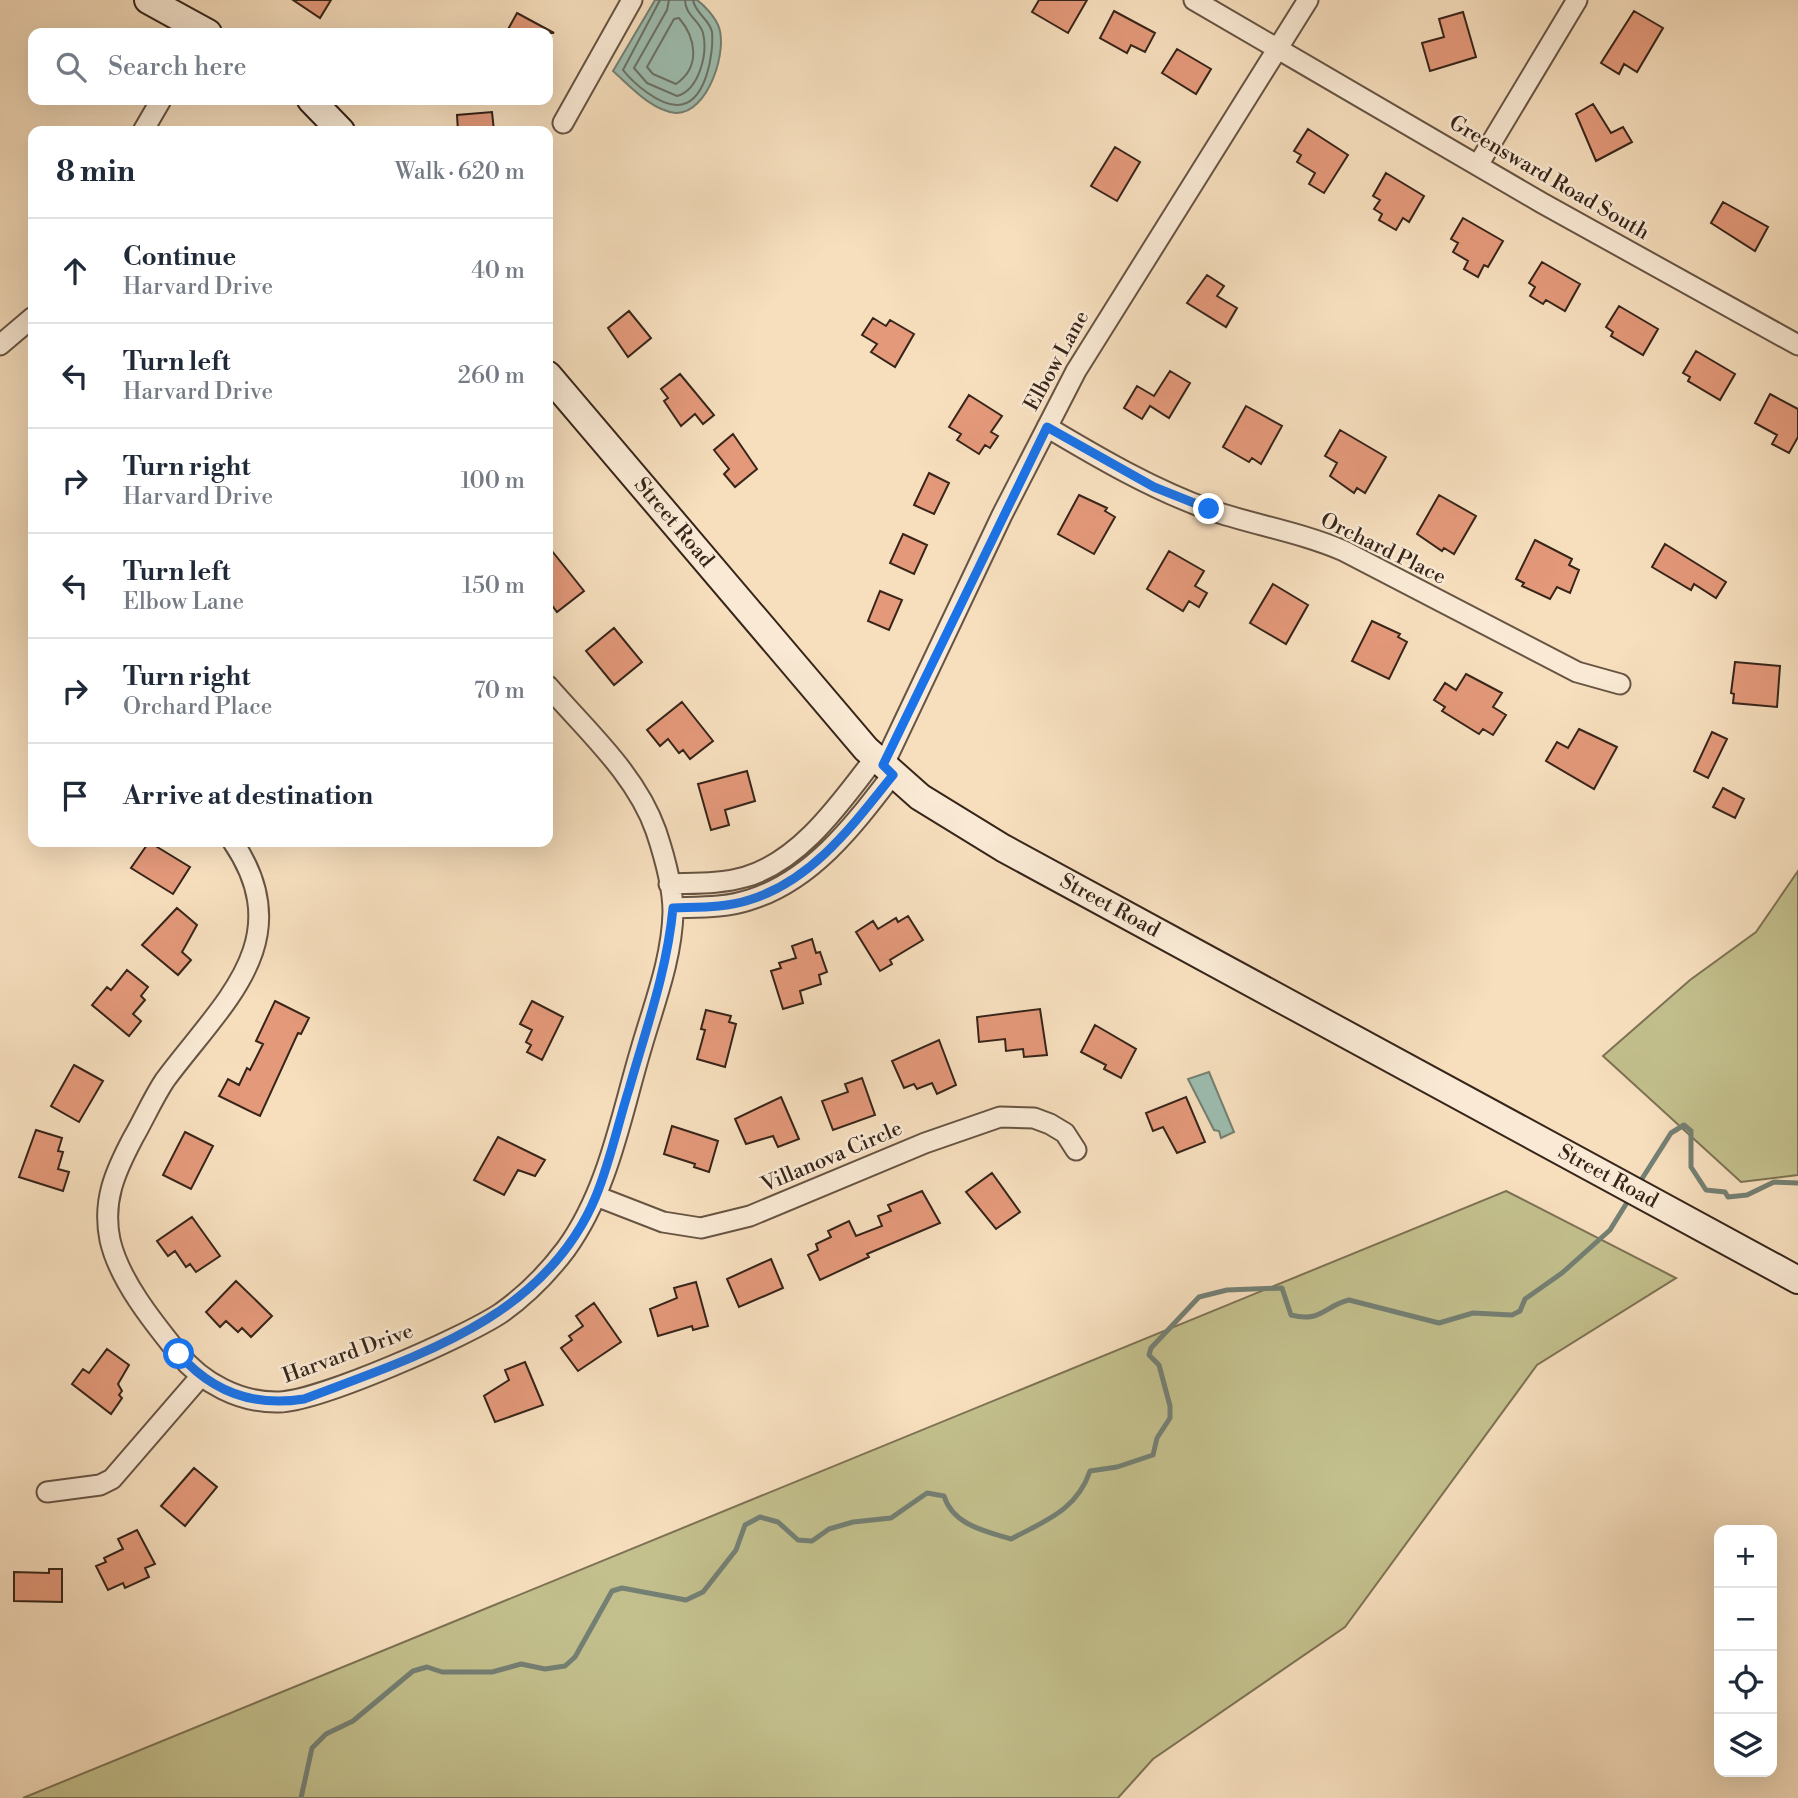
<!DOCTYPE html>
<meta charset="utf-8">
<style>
:root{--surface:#fff;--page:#f2f2f3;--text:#1f2937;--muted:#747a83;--line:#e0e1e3}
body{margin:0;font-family:"Libre Bodoni",serif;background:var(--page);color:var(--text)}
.controls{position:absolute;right:21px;bottom:21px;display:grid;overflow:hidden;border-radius:14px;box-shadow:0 7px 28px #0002}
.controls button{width:63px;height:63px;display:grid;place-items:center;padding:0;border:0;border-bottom:2px solid var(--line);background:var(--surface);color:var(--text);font:35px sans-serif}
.stop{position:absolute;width:21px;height:21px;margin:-16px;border:5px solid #1a73e8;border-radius:50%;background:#fff}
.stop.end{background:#1a73e8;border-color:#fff;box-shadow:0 2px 7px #0008}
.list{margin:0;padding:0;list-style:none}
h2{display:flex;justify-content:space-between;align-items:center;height:91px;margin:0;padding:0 28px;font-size:30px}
h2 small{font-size:23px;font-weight:400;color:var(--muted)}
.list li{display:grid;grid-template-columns:46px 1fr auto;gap:21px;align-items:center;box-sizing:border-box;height:105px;padding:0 28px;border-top:2px solid var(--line)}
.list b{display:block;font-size:26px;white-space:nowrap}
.list p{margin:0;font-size:23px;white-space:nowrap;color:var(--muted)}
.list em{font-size:23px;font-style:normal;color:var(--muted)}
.icon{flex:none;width:38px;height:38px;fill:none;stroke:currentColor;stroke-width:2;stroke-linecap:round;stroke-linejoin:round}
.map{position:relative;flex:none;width:1798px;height:1798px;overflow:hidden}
.search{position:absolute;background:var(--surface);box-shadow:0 7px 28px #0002;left:28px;top:28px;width:525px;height:77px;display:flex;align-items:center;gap:18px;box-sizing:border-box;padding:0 24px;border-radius:14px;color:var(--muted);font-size:26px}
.panel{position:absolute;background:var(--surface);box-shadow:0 7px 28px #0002;left:28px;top:126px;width:525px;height:721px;border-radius:14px}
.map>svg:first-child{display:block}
</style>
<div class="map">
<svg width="1798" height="1798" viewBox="0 0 1798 1798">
<rect width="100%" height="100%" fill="#f7dfbe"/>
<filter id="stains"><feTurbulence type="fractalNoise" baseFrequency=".00286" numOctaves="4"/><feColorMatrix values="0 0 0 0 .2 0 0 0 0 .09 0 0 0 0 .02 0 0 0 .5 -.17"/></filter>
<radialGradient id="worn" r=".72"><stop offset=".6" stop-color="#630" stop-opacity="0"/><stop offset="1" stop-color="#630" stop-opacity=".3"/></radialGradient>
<path fill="#c3c08d" stroke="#7d7254" stroke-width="2" d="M1798,871v304l-57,7 -138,-126 87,-76 66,-48z
M1506,1191l170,87 -139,87 -192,262 -192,132 -35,39h-1095z"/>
<path fill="#9dbdb0" stroke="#748074" stroke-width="2" d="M655,0h42c7,5 17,16 21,25 11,24 -10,89 -42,88 -24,-2 -46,-27 -63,-42z
M1209,1072l25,60 -13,6 -2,-7 -5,-1 -26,-51z"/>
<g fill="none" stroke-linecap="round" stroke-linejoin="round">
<path stroke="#6a7165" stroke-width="2" d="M660,0l-37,70c11,14 36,35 54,35 29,0 37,-52 35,-73 -2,-12 -17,-19 -19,-32
M669,0l-2,10 -33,58 13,15 30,13c22,-6 31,-42 26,-63 -3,-12 -18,-18 -18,-33
M679,18c17,20 22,49 -3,66l-23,-10 -6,-7 27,-48z"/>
<path stroke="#748074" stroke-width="5" d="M1638,1185l33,-52 13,-8 7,6v36l15,23 19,2 3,5 19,-2 27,-13 24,1
M301,1798l11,-50 14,-14 27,-13 60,-50 14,-4 15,5h50l29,-8 24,5 20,-3 10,-9 37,-66 10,-3 64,12 17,-8 33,-42 9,-25 15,-8 18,5 20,18 14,1 17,-12 24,-7 38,-4 36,-25 17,3c9,29 41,35 67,43 34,-18 66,-29 79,-68l27,-4 36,-12 4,-17 13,-20v-12l-11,-41 -10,-10 2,-7 48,-51 28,-7 55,-2 9,27c30,8 33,-9 58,-15l90,23 34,-10 39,2 8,-4 5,-12 37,-26 48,-43 21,-34"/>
</g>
<path fill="#e4997a" stroke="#37251a" stroke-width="2" d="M293,0h38l-11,18z
M1039,0h48l-19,33 -36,-21z
M1114,11l41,22 -10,19 -14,-7 -4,8 -27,-15z
M1634,11l29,17 -26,44 -13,-8 -5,10 -18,-11z
M1463,12l13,45 -46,14 -8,-28 22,-6 -5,-18z
M517,13l37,20h-48z
M1177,49l34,20 -15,25 -34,-21z
M1593,104l18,29 12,-6 9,15 -36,19 -20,-47z
M492,112l2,19h-36l-1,-16z
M1308,129l40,26 -24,38 -15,-9 6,-11 -18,-11 4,-7 -7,-4z
M1115,147l25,15 -23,39 -26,-15z
M1386,173l38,23 -15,26 -6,-4 -7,12 -17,-10 3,-6 -8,-5 6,-9 -7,-4z
M1723,202l45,25 -13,24 -44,-28z
M1463,218l40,23 -15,26 -4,-2 -6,12 -14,-8 4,-8 -15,-9 5,-9 -7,-4z
M1542,262l38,22 -15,27 -19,-11 -3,4 -13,-8 5,-9 -6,-4z
M1207,275l17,11 -7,10 20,12 -11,19 -39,-24z
M1619,306l39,23 -15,26 -32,-19 2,-4 -7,-5z
M629,311l22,27 -23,19 -20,-29z
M873,318l13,8 4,-6 24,14 -19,33 -24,-15 6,-8 -15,-9z
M1696,351l39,23 -15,26 -32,-19 2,-4 -7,-4z
M1170,371l20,12 -21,35 -19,-12 -8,13 -18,-11 13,-22 17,10z
M680,374l34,41 -11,9 -8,-10 -14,12 -17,-25 4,-3 -7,-9z
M1770,394l28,15v28l-9,16 -17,-9 5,-9 -22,-12z
M969,395l33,21 -11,16 7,4 -8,12 -5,-3 -6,9 -22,-14 4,-6 -12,-7z
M1246,406l36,20 -21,38 -9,-6 -3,4 -26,-15z
M1340,430l46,27 -21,36 -8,-5 -3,5 -24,-17 7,-13 -12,-7z
M733,434l24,35 -22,18 -11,-13 5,-5 -15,-19z
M929,473l20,10 -15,31 -20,-9z
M1079,495l28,13 -2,3 10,6 -21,37 -36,-20z
M1439,495l37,21 -22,38 -10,-6 -2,3 -25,-17z
M903,534l24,11 -13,29 -24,-11z
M1535,540l37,19 -3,6 10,5 -9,23 -13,-6 -7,12 -28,-13 2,-3 -8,-4z
M1665,544l61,38 -10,16 -22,-14 -3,6 -39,-23z
M548,546l36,45 -27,21 -9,-12z
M1169,551l35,20 -9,15 12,7 -8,14 -10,-6 -6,10 -36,-22z
M1273,584l35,21 -22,39 -36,-21z
M880,591l22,9 -13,30 -21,-9z
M1372,621l28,13 -2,3 9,5 -18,37 -37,-18z
M614,628l28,34 -28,23 -28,-34z
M1735,662l45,4 -3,41 -44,-4 1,-9 -3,-1z
M1466,674l36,19 -9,14 13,8 -13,20 -10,-6 -4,5 -37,-23 3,-4 -11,-7 11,-17 11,7z
M682,702l31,39 -23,18 -7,-9 -4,3 -11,-14 -8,7 -13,-16z
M1579,729l38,18 -23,42 -48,-28 11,-19 11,6z
M1712,732l15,7 -19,39 -14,-7z
M747,771l8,30 -30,9 4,15 -18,5 -13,-46z
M1723,788l21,11 -9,19 -22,-11z
M149,842l41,25 -17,27 -42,-26z
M177,908l20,17 -15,27 9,8 -13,15 -36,-30z
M908,916l15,24 -33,20 2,4 -12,7 -24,-39 17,-11 5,8 18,-11 2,4z
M812,939l4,14 4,-1 7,20 -8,3 2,9 -21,7 3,12 -20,6 -12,-38 10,-3 -2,-5 17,-5 -4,-12z
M127,970l21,17 -7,9 4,4 -12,14 8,7 -12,15 -37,-31 15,-18 4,3z
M275,1001l34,17 -8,16 -3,-1 -38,83 -41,-20 9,-17 11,6 8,-17 3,2 13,-26 -7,-3z
M532,1001l31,16 -21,43 -15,-8 4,-7 -5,-3 6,-12 -12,-6z
M1040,1009l7,46 -23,2 -1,-8 -17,2 -1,-12 -26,3 -2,-25z
M706,1010l25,6 -2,6 7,2 -11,43 -28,-8 8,-29 -4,-1z
M1095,1025l41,24 -15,29 -17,-9 2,-4 -25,-13z
M939,1040l17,45 -19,9 -5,-11 -15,6 -3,-5 -10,4 -12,-27z
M74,1065l29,16 -24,41 -28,-16z
M862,1078l13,37 -42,15 -11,-29 26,-9 -3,-8z
M781,1097l18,42 -21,8 -5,-11 -27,8 -11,-25z
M1186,1097l19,45 -28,11 -14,-26 -10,4 -7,-18z
M672,1126l46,15 -9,31 -15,-5 1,-3 -31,-10z
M36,1130l26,8 -4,13 5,1 -5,17 11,3 -6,19 -44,-14z
M185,1132l28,14 -22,43 -28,-14z
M498,1137l47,23 -10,16 -17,-6 -14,25 -30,-15z
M992,1173l28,39 -24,17 -30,-37z
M922,1191l18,32 -73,31 2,3 -49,23 -12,-25 10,-5 -2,-6 15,-7 -3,-6 21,-10 7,15 26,-10 -4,-10 13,-5 -3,-6z
M192,1217l28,39 -24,16 -6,-8 -4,3 -11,-16 -7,5 -11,-15z
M771,1259l12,29 -44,19 -12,-28z
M236,1281l36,35 -21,21 -9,-9 -4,4 -12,-11 -6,6 -14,-15z
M696,1282l12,44 -15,4 -1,-4 -34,10 -8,-27 27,-11 -3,-10z
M594,1303l27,39 -43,29 -17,-23 11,-8 -3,-4 14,-10 -7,-10z
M107,1349l22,16 -11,19 4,7 -3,4 3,3 -11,16 -39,-30 11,-15 6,4z
M525,1362l18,43 -48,17 -11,-26 25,-16 -4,-10z
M194,1468l23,19 -32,39 -24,-20z
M137,1530l18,34 -10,4 4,9 -24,11 -2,-5 -15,7 -12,-24 10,-4 -2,-4 19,-9 -5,-10z
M49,1569h13v33l-48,-1v-29l35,1z"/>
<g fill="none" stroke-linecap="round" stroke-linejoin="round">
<defs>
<path id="minor" d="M1194,0l348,203 256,142
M563,123l69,-123
M143,131l18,-31
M1478,165l99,-165
M0,345l33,-28
M1047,427c52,31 105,62 163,83 44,15 90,22 134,41l233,121 43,12
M883,766l119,-251 74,-144 232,-371
M233,842c67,99 -11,161 -68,238 -12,18 -21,39 -32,58 -18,34 -31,63 -23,102 9,40 43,82 68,113 24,30 62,50 101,49 41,-1 186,-65 222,-89 24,-17 47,-40 65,-64 42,-58 55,-133 75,-200 13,-45 31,-90 32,-137 0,-26 -9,-57 -17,-81 -20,-57 -70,-101 -108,-145
M669,884c25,-1 52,0 76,-7 56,-16 96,-75 130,-119
M673,908c25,-1 52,0 76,-8 63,-19 105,-75 144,-126
M596,1196l67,26 38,6 49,-12 175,-73 75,-26 34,1 16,6 15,9 11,17
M47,1492l53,-7 12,-6 89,-103"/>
<g id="secondary">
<path d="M148,0l60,33"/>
<path d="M311,100l30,31"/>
<path id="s1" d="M548,375l318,374 54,48 83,51 795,432"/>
</g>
</defs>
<use href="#minor" stroke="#675443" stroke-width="23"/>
<use href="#secondary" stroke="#37251a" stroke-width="30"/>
<use href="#minor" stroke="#faead5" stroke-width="19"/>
<use href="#secondary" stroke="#faead5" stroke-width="26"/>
</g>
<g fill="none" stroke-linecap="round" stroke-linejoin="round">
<path stroke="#1a73e8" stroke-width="9" d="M179,1354c33,38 75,53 125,45 113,-43 242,-81 292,-203 14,-34 22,-72 33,-107 17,-60 38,-118 44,-181 25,-1 52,0 76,-8 63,-19 104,-75 144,-125l-10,-10 164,-338 107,60 55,22"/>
</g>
<g text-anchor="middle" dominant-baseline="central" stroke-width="5" stroke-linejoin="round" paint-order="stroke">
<g font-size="21" fill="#37251a" stroke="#faead5">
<text transform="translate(1549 178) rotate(30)">Greensward Road South</text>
<text transform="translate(1057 361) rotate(-61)">Elbow Lane</text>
<text stroke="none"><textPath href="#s1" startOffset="194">Street Road</textPath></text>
<text transform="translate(1383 549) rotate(26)">Orchard Place</text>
<text stroke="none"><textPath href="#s1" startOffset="782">Street Road</textPath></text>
<text transform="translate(832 1157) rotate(-23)">Villanova Circle</text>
<text stroke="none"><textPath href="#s1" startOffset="1349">Street Road</textPath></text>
<text transform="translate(348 1354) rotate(-20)">Harvard Drive</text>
</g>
</g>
<rect width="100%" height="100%" filter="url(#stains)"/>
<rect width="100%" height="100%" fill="url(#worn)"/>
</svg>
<div class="controls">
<button>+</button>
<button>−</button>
<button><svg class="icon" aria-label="locate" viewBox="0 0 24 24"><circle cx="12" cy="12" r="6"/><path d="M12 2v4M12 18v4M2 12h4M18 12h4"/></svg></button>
<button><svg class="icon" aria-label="layers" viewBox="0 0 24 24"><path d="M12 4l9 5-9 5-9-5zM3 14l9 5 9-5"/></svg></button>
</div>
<div class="stop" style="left:179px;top:1354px"></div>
<div class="stop end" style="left:1209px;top:509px"></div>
<div class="search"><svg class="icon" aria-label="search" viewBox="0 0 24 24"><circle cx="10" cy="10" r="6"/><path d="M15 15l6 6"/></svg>Search here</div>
<section class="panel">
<h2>8 min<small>Walk · 620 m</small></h2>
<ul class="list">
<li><svg class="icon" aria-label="ahead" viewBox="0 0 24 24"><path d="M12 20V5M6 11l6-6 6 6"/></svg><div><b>Continue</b><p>Harvard Drive</p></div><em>40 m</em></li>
<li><svg class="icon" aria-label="left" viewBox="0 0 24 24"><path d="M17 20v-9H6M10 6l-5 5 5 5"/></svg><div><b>Turn left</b><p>Harvard Drive</p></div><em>260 m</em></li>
<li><svg class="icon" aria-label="right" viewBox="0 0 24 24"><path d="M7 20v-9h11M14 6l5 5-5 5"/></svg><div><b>Turn right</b><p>Harvard Drive</p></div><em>100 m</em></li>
<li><svg class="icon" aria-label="left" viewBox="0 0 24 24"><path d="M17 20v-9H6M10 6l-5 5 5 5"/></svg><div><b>Turn left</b><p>Elbow Lane</p></div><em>150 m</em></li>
<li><svg class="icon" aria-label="right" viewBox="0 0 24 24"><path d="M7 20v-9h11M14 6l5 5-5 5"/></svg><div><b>Turn right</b><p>Orchard Place</p></div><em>70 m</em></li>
<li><svg class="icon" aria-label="arrive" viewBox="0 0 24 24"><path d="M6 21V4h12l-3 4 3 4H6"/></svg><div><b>Arrive at destination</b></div></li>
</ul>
</section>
</div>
